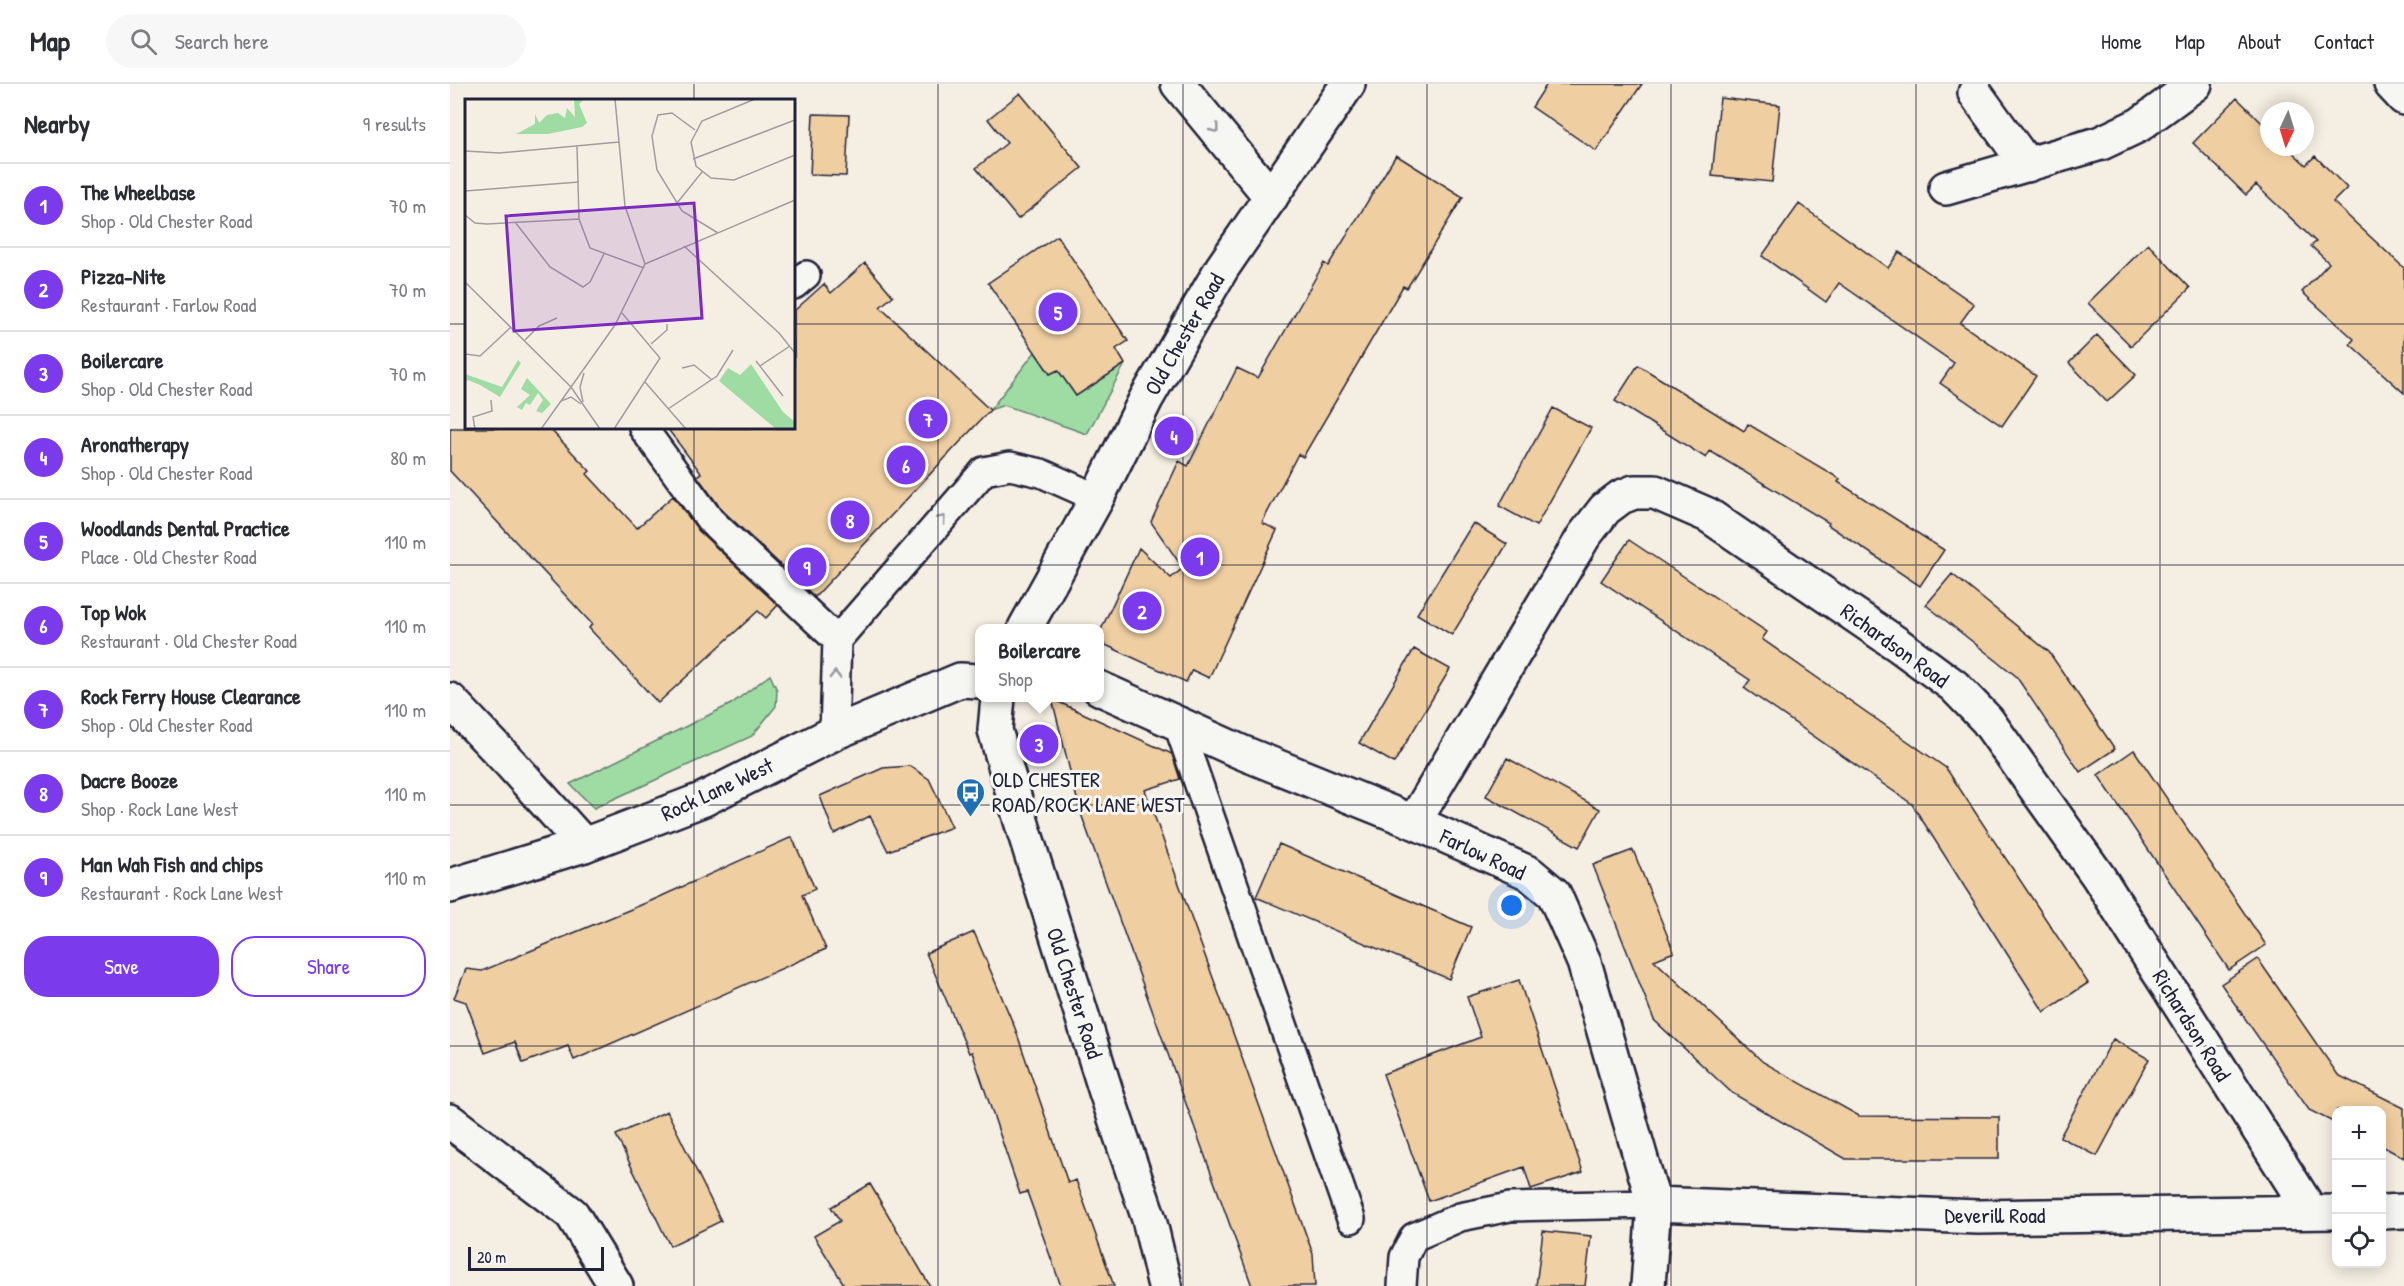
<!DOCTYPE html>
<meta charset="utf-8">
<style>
:root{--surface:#fff;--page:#f7f7f7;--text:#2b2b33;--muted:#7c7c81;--line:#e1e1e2;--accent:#7c3aed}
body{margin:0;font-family:"Patrick Hand",sans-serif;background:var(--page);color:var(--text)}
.controls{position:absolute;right:18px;bottom:18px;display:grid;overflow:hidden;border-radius:12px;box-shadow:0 3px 15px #0003}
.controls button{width:54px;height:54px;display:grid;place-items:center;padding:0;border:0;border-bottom:2px solid var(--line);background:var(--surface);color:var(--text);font:30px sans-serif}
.compass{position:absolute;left:1810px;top:18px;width:54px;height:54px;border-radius:50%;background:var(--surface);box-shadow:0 3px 15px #0003;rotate:184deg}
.scale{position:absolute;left:18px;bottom:15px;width:136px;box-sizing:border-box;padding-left:6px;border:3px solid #22223b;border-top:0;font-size:16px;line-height:21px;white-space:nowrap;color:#22223b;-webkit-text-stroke:4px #f6f6f2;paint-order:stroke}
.you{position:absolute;left:1062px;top:822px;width:21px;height:21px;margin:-15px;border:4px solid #fff;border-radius:50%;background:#1a73e8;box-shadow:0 0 0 9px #1a73e833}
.badge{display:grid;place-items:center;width:39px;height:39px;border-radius:50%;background:var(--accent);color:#fff;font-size:20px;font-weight:700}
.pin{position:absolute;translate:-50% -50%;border:3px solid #fff;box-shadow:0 2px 6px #0006}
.popup{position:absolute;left:525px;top:540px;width:129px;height:78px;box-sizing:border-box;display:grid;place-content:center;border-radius:12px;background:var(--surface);filter:drop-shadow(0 2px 4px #0005);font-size:20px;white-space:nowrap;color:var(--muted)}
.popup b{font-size:22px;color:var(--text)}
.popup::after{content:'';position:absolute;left:50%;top:100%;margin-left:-12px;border:12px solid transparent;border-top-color:var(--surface)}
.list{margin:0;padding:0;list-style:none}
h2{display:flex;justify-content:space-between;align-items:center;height:78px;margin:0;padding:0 24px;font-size:26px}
h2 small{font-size:20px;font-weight:400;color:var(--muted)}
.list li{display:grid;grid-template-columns:39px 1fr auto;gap:18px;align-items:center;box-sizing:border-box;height:84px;padding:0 24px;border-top:2px solid var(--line)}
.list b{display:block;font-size:22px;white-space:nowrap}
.list p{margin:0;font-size:20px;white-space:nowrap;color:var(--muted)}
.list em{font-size:20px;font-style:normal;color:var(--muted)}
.actions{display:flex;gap:12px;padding:18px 24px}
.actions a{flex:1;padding:14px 0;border:2px solid var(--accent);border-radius:24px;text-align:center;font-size:21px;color:var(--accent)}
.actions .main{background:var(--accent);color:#fff}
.icon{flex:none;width:33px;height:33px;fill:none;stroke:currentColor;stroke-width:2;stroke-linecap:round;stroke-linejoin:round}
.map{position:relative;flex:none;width:1954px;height:1202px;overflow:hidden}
header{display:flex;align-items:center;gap:36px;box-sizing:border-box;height:84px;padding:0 30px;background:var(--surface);border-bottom:2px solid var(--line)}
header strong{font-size:28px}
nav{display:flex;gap:33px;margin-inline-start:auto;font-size:21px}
.search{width:420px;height:54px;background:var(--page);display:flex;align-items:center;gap:15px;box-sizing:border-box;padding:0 21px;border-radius:33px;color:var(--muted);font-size:22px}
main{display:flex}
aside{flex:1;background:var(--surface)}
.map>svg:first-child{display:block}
</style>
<header>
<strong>Map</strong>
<div class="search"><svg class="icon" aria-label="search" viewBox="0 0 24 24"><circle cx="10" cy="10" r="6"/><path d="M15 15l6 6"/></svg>Search here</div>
<nav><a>Home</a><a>Map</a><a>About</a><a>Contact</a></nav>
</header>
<main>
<aside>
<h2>Nearby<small>9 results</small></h2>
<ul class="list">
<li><span class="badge">1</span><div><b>The Wheelbase</b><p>Shop · Old Chester Road</p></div><em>70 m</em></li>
<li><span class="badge">2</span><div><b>Pizza-Nite</b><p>Restaurant · Farlow Road</p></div><em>70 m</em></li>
<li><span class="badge">3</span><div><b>Boilercare</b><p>Shop · Old Chester Road</p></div><em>70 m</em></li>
<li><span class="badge">4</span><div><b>Aronatherapy</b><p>Shop · Old Chester Road</p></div><em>80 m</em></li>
<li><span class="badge">5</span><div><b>Woodlands Dental Practice</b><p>Place · Old Chester Road</p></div><em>110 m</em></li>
<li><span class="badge">6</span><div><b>Top Wok</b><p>Restaurant · Old Chester Road</p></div><em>110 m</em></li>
<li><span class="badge">7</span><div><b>Rock Ferry House Clearance</b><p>Shop · Old Chester Road</p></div><em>110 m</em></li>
<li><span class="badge">8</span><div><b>Dacre Booze</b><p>Shop · Rock Lane West</p></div><em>110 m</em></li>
<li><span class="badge">9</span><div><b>Man Wah Fish and chips</b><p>Restaurant · Rock Lane West</p></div><em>110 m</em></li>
</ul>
<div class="actions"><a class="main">Save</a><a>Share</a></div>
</aside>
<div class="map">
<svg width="1954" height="1202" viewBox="0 0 1954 1202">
<rect width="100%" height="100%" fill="#f5eee2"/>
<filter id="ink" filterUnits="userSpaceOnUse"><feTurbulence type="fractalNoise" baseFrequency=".0167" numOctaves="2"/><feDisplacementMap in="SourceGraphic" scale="12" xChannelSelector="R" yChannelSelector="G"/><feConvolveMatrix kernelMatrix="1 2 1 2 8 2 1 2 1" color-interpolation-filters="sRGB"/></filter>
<g filter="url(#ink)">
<path fill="#9fdca3" stroke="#607f6f" stroke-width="1.5" d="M585,268l15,22 8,-4 18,26 49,-32 -38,70 -83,-29 -14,5z
M320,591l7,15 -1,16 -24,30 -158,72 -24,-24 161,-80z"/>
<path fill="#efcea1" stroke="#22223b" stroke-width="1.5" d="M1097,0h95l-46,67 -64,-44z
M570,9l62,75 -64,51 -42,-51 31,-25 -19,-24z
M1270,14l60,7 -8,77 -60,-6z
M1787,14l32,32v17h18l19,18 9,-9 32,32 -14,14 71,66v125l-54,-49 4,-5 -52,-47 27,-29 -18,-17 5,-4 -60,-57 -10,10 -53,-52z
M363,30l36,1 -3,61 -36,-1z
M946,71l67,42 -56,91 -4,-2 -100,171 -5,-3 -36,69 15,7 -68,148 -17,-8 -6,12 -87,-40v-8l40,-86 32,30 12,-10 -32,-46 28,-61 9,5 49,-98 21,10 66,-115 4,3z
M1349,120l89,64 11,-16 75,52 -14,19 76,53 -34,50 -62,-43 14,-20 -115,-80 -13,19 -64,-46z
M607,152l71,105 -12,8 9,15 -49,32 -18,-26 -8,4 -62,-91z
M1698,160l42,44 -59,58 -43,-43z
M415,179l28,33 -13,11 110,103 -175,187 -93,-87 -25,-34 4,-3 -34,-45h127v-117l30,-27 7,9z
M1647,251l39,40 -29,27 -38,-39z
M1188,281l106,66 4,-7 92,55 -2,3 106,68 -24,36 -92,-61 1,-2 -119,-72 -4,7 -91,-57z
M1103,324l38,20 -55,98 -37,-20z
M0,344h99l41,43 -3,3 50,54 36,-32 26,35 79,74 -12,13 -8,-7 -100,92 -69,-75 3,-4 -142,-153z
M1023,439l34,21 -55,91 -35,-21z
M1179,456l138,92 -5,7 184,129 142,215 -44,29 -132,-208 -168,-116 6,-8 -149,-99z
M1502,490l97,78 66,97 -35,23 -64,-96 -90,-71z
M964,565l36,20 -56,94 -35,-20z
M602,615l120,55 8,25 -35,11 168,464 2,32h-63l-172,-475z
M1684,666l132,195 -37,25 -131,-195z
M1057,674l93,51 -21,38 -93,-51z
M460,682l19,13 23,48 -64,24 -18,-35 -36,18 -14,-38 63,-28z
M342,753l23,52 -13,6 24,54 -252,111 -6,-14 -45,17 -8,-21 -30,11 -19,-51 -12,-4 12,-29 16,2 171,-71z
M829,760l192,83 -22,52 -193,-82z
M1183,766l41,102 -20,8 109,102 96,54 140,1v42h-153l-114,-66 -78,-73 -61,-155z
M524,848l41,96 53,155 8,-3 38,106h-53l-34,-94 -7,2 -48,-142 -3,1 -43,-100z
M1808,875l80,116 66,33v50l-22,-12v-36h-45v14l-28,-14 -88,-126z
M1069,896l64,192 -52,17 -7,-22 -95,34 -46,-127 98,-37 -14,-40z
M1663,955l36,20 -52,97 -37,-19z
M217,1027l54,110 -51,25 -54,-111z
M420,1100l60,102h-85l-31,-50 26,-15 -9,-14z
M1093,1147l48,5 -6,50h-49z"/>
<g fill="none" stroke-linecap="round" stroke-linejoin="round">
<defs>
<path id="lane" d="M344,201l12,-10
M193,344l67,92 127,120
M727,638l174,497
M384,649l3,-93 147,-169 26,-5 31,7 56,25
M952,1202l2,-29 10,-20 46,-20 50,-10 144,-3"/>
<path id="street" d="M728,0l93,113
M1525,9l52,72
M1496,104l155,-45 38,-18 56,-41
M649,604l142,64 173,70 115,51 25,21 30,68 70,242 -6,82
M0,616l61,64 73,81
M964,738l170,-286 21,-27 16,-12 13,-5h21l53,23 189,129 57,42 33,34 111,156 213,336
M0,1037l122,93 44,72
M1204,1120l324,13 358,-5
M1932,1128l22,-1"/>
<path id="secondary" d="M1941,0l13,14
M575,544l72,-130 49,-99 76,-131 126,-184
M548,614l-3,32 26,91 85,271 43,127 16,67
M0,802l134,-41 120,-46 130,-66 126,-53 19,1"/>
</defs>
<use href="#lane" stroke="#22223b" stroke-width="32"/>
<use href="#street" stroke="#22223b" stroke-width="38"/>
<use href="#secondary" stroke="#22223b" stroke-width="38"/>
<use href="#lane" stroke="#f6f6f2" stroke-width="27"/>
<use href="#street" stroke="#f6f6f2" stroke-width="33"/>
<use href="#secondary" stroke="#f6f6f2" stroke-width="33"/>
</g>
<defs><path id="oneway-chevron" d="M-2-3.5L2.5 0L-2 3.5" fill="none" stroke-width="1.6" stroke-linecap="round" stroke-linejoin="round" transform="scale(1.5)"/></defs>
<g stroke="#9797a0">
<use href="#oneway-chevron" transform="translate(765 45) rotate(51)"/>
<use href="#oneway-chevron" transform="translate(492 435) rotate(-49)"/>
<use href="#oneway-chevron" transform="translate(385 591) rotate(-89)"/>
</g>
</g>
<path fill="none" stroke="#22223b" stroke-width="1.5" stroke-opacity="0.55" d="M244,0v16M488,0v1202M733,0v1202M977,0v1202M1221,0v1202M1466,0v1202M1710,0v1202M0,240h16M344,240h1610M244,344v858M0,481h1954M0,721h1954M0,962h1954"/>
<defs>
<symbol id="bus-pin" viewBox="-11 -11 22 30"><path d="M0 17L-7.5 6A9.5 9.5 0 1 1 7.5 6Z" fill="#1f6fb2" stroke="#f6f6f2"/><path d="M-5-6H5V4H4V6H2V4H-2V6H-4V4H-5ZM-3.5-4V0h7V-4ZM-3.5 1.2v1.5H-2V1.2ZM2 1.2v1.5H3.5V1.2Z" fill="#fff"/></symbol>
</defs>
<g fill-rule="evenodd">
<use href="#bus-pin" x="504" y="692" width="33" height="45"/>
</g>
<g text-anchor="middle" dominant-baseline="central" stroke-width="6" stroke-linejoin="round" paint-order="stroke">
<g font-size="22" fill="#22223b" stroke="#f6f6f2">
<text transform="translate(734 250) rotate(-60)">Old Chester Road</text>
<text transform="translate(1445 561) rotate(36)">Richardson Road</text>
<text transform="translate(267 705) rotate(-25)">Rock Lane West</text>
<text transform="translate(1033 770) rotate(25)">Farlow Road</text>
<text transform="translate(625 909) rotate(72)">Old Chester Road</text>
<text transform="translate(1742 941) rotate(58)">Richardson Road</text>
<text x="1545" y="1131">Deverill Road</text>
</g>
<g font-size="22" fill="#22223b" stroke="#f6f6f2" text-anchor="start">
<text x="542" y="695">OLD CHESTER<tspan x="542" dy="25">ROAD/ROCK LANE WEST</tspan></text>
</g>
</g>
<g transform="translate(15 15)">
<rect width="330" height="330" fill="#f5eee2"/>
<path d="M109,0h10l-5,5 8,19 -5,4 -34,7h-32l19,-10v-10l4,9 8,-8 11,-2 7,5 2,-10 8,9zM53,261l3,3 -21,34 -20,-12 -12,-5 -3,3v-9l37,13zM286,265l32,48 12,10v7h-19l-57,-48 9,-13 12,7zM62,279l24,26 -9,9 -6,-2 7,-11 -5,-7 -8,12 -4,-2 -4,7 -5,-3 13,-12 -9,-6z" fill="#9fdca3"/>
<path fill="none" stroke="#a19c9f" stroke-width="1.5" d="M290,0l-53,22 -11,21 5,24 15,12 23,2 61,-25M230,31l-23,-17 -14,2 -6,21 5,34 25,41 36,22M112,47l2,73 11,29 54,20M0,52l34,2 120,-11M228,60l102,-39M0,92l114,-9M212,104l25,-31M0,116l10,8 12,1 92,-5M50,123l35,45 33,20 7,-5 14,-28M219,147l95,87 16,20M180,165l150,-64M0,183l106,105 29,42M60,241l14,-14 18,-8M186,245l16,-14v-6M0,255l15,2 31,-29M291,262l27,35M295,267l30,-20M217,269l12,-3 17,14M180,283l41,47M106,288l44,-62 30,-61 -20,-58 -10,-107M96,302l10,-4 10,7M118,303l-3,-15 4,-14M203,310l49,-33 16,-26M10,330l-2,-12 19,-6 -1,-11M76,330l30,-42M149,330l46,-71 -38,-45"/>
<path fill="#7b2cbf" fill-opacity="0.15" stroke="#7b2cbf" stroke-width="3" d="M229,104l8,115 -188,13 -8,-115z"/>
<rect width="330" height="330" fill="none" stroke="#22223b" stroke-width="3"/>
</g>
</svg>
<div class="controls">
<button>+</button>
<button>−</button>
<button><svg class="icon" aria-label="locate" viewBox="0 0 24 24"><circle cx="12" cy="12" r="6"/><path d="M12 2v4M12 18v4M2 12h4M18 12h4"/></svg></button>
</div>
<svg class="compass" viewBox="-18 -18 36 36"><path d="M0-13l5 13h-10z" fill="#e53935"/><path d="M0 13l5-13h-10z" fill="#7c7c81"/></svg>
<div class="scale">20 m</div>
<div class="you"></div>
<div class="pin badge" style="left:750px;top:473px">1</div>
<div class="pin badge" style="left:692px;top:527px">2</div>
<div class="pin badge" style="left:589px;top:660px">3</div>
<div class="popup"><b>Boilercare</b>Shop</div>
<div class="pin badge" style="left:724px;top:352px">4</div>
<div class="pin badge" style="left:608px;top:228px">5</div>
<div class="pin badge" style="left:456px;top:381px">6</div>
<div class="pin badge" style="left:478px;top:335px">7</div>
<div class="pin badge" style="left:400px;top:436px">8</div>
<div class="pin badge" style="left:357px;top:483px">9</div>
</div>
</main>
